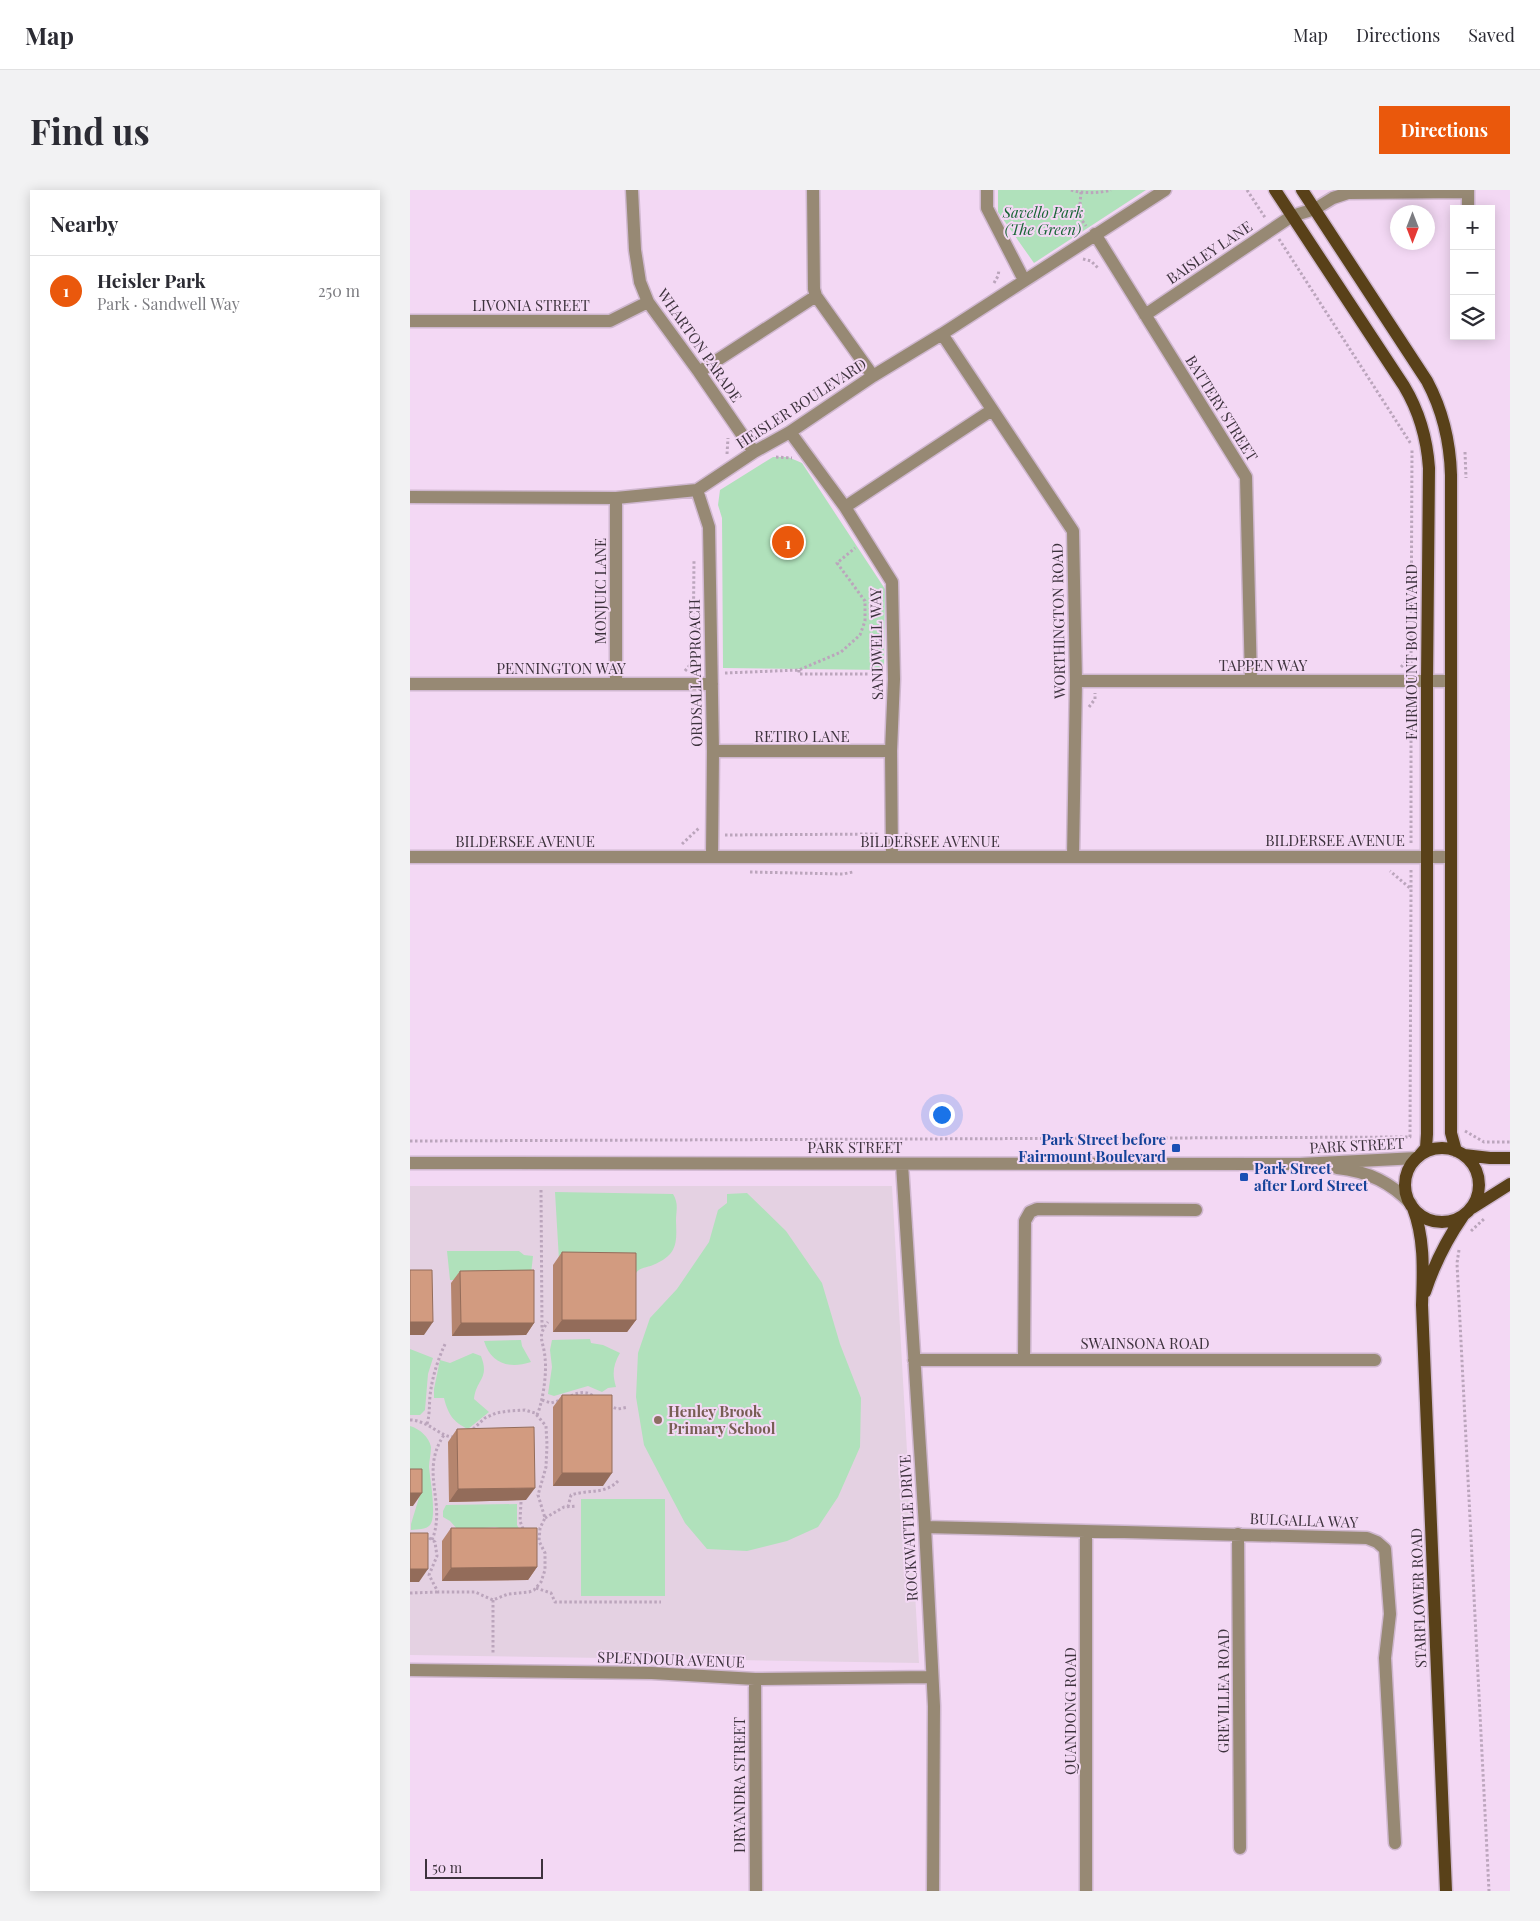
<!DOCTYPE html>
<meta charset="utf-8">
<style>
:root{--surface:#fff;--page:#f2f2f3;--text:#2b2b33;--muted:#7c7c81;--line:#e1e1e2;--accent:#ea580c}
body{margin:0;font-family:"Playfair Display",serif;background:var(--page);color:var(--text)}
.controls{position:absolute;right:15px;top:15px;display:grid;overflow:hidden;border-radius:0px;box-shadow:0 2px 12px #0003}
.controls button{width:45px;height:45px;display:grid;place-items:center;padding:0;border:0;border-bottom:1px solid var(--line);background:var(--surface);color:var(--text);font:25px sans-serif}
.compass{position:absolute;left:980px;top:15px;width:45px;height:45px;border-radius:50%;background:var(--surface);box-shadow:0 2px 12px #0003;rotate:180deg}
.scale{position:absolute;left:15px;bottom:12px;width:118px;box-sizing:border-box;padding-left:5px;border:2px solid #3d323d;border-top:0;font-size:14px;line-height:18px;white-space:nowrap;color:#3d323d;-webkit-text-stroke:4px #f3d8f4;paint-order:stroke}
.you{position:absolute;left:531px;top:924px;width:18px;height:18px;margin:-12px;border:4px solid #fff;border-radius:50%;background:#1a73e8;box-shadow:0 0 0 8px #1a73e833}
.badge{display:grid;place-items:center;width:32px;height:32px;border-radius:50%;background:var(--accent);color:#fff;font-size:16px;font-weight:700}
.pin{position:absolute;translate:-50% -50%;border:2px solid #fff;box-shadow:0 1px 5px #0006}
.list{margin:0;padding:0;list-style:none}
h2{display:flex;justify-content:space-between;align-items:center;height:65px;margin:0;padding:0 20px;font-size:21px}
h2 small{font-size:16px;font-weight:400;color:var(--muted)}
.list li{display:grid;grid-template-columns:32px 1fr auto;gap:15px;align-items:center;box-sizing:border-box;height:70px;padding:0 20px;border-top:1px solid var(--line)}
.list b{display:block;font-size:19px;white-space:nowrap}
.list p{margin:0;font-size:16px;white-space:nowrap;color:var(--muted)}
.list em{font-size:16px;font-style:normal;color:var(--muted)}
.icon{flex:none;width:28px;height:28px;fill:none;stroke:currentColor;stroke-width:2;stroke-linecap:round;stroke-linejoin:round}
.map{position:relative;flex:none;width:1100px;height:1701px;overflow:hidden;border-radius:0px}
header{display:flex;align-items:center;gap:30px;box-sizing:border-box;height:70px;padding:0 25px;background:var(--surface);border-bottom:1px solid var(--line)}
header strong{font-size:24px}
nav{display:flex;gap:28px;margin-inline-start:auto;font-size:18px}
.intro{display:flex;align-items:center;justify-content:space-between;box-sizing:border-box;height:120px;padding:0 30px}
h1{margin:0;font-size:35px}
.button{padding:12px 22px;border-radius:0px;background:var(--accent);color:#fff;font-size:18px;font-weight:700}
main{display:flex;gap:30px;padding:0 30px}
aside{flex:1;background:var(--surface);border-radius:0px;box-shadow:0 2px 12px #0003}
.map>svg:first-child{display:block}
</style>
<header>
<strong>Map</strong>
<nav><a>Map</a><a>Directions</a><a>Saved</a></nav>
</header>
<div class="intro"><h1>Find us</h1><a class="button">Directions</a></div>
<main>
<aside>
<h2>Nearby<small></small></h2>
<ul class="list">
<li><span class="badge">1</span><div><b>Heisler Park</b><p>Park · Sandwell Way</p></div><em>250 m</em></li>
</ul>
</aside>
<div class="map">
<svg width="1100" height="1701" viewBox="0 0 1100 1701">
<rect width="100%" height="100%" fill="#f3d8f4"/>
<path fill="#e4d1e2" d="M0,996h482l27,477 -509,-8z"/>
<path fill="#b0e1bb" d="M588,0h148l-112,73 -36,-51z
M363,267h15l14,6 83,126 -1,81 -161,-2 -1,-150 -4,-13 2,-15z
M145,1002l118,2c6,10 3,16 3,27 1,23 1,34 -23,44 -7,3 -13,2 -17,8l-77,-13z
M337,1003l39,38 36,52 18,61 21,54 -1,49 -22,50 -20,30 -31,14 -40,10 -40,-2 -22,-26 -41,-78 -8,-48 2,-44 12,-35 27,-29 32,-47 9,-32 9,-7v-9z
M37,1061h72l5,4 9,1 -2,18 -6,6h-75z
M180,1149l1,4 12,2 17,8c-7,12 -8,21 -4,34l-8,1 -6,4 -14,-6 -34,10 -6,-2 4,-27 -2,-17 2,-10z
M111,1150l1,6 9,16c-22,7 -40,2 -47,-21z
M0,1159l23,9 -5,16 -3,36 -5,5h-10z
M63,1163l8,3c9,23 -5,23 -7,43l15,13 -21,17c-15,-7 -20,-15 -24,-31h-10v-9l6,-29 10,3z
M0,1236c10,3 19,11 21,21 0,7 -2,14 -2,20 1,12 8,50 1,58 -4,5 -13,4 -19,5v-6l10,-33 -11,-14z
M171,1309h84v97h-84z
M107,1314v21l4,7 -26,-5 -37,3 -8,-9 -7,-4v-6l3,-6z"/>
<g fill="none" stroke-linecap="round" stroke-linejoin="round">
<defs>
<path id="minor" d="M222,0l3,60 5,32 8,20 51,70 55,80
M403,0l1,99 2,7 57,80
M577,0v18l37,72
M1058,19v-19
M685,44l151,243 5,204
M735,125l147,-99 23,-7 18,-11 15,-5 120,-1
M0,131h200l38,-19
M532,144l131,197 3,150 -3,176
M289,182l117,-76
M380,242l55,75 47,75 2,97 -3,72 1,106
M287,300l12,37 4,224 -1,106
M0,307l206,1 81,-8 57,-38 36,-20 83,-56 69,-42 223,-144
M206,308v186
M435,317l147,-97
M666,491h374
M0,494h302
M303,561h178
M0,667h1040
M0,973l890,1 117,-6
M492,974l23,363 9,179 -1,185
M927,978c30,3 54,14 74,36
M504,1170h461
M614,1170l1,-139 5,-9 7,-3 159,1
M515,1337l442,11 10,4 8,7 5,65 -5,44 10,185
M676,1342v359
M828,1344l2,314
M0,1480l242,3 103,6 177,-2
M345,1489l1,212"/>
<path id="major" d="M865,0l129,196c15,25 23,53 25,82l-2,213v453l-1,14 -6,7
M892,0l125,191c16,30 23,60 24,94v658l5,18
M995 995a37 37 0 1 1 74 0a37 37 0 1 1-74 0Z
M1054,965l26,3h20
M1003,1018c12,31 10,64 9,97l24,586
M1062,1018l38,-24
M1015,1102c9,-27 22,-53 38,-76"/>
</defs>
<use href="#minor" stroke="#cfb7cf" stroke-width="15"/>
<use href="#major" stroke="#cfb7cf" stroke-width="15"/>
<path stroke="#bba5bc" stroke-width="3" stroke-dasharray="2.5 2.5" stroke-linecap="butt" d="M661,0c12,4 29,3 40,0
M837,0l19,29
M671,2l-2,24 7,10
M869,49l132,205
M673,69l8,2 8,8
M584,93l4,-7 1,-6
M1055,262l1,26
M317,264l1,-16
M366,267l16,1
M991,477l10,-11
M1001,478l1,-218
M389,480v4h79v4
M275,481l8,-10 1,-101
M315,483l74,-3 42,-18 19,-17 5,-14v-20l-28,-38 18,-15
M679,517l6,-8v-6
M495,644h4l10,10
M315,645l153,-1
M1001,653v-148
M272,654l17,-16
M1001,680v18
M340,682l93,2 10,-2
M1055,941l19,11h26
M0,951l1000,-4 1,-248 -21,-18
M131,1000l1,139
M1061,1041l14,-13
M1049,1060l-2,13 32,628
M161,1206c7,-4 16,-5 22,0
M132,1210l9,3 10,-3
M199,1216l9,3 10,-2
M127,1225c6,-13 10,-43 8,-57 -1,-17 -9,-21 3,-36
M0,1230c18,0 31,18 45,17
M17,1234c3,-10 2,-18 3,-28 2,-19 8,-37 16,-54
M111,1312l-1,19 3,8
M158,1317l3,-12c19,-6 34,0 48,-15
M135,1328l19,-11 13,-1
M15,1345l10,7 2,14 -8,19 9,17h37l18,8 15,-6 21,-2 5,-2 7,-8 4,-12v-17l-6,-12 1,-13 5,-10 -7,-23 8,-28 1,-22 -1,-19 -11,-13 -10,-3 -16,1 -13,2 -11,5 -13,12
M22,1350c15,-37 -13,-68 12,-105
M126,1398l15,5 4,9h106
M0,1403l28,-1
M83,1410v54"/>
<use href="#minor" stroke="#978974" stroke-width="12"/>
<use href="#major" stroke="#594119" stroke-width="12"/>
</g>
<path fill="#b5856e" d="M152,1062l74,68 -9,12h-74v-67z
M50,1081l74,52 -8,12 -74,1 -1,-53z
M152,1205l41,91h-50v-79z
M47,1239l69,71 -77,2 -1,-60z
M41,1338l86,39 -9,13 -86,1v-40z"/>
<path fill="#936c5a" d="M152,1130h74l-9,12h-74z
M0,1132h23l-9,13h-14z
M51,1133h73l-8,12 -74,1z
M152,1283h50l-9,13h-50z
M125,1298l-9,12 -77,2 9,-13z
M0,1303h12l-9,13h-3z
M127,1377l-9,13 -86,1 9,-13z
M0,1379h18l-9,13h-9z"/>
<path fill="#d29b80" stroke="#936c5a" d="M152,1062l74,1v67h-74z
M0,1080h22l1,52h-23z
M124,1080v53h-73l-1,-52z
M152,1205h50v78h-50z
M124,1237l1,61 -77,1 -1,-60z
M0,1279h12v24h-12z
M41,1338h86v39l-86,1z
M0,1343h18v36h-18z"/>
<g fill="#1a4fb4" stroke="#f3d8f4" stroke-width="2">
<rect x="761" y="953" width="10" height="10" rx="2.5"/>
<rect x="829" y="982" width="10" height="10" rx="2.5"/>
</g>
<circle fill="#8d6e63" stroke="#f3d8f4" stroke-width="2" cx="248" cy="1230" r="5"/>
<g text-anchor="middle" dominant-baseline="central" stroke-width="4" stroke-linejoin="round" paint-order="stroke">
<g font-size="15" font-style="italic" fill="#186535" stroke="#f3d8f4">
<text x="633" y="22">Savello Park<tspan x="633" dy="17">(The Green)</tspan></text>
</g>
<g font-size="15" fill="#3d323d" stroke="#f3d8f4">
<text transform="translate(799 62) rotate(-34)">BAISLEY LANE</text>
<text x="121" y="115">LIVONIA STREET</text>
<text transform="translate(290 155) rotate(55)">WHARTON PARADE</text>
<text transform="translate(391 213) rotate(-33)">HEISLER BOULEVARD</text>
<text transform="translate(812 218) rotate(58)">BATTERY STREET</text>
<text transform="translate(190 401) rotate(-90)">MONJUIC LANE</text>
<text transform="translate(648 431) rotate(-91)">WORTHINGTON ROAD</text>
<text transform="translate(466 454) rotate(-91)">SANDWELL WAY</text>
<text transform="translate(1001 462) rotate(-90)">FAIRMOUNT BOULEVARD</text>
<text x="853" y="475">TAPPEN WAY</text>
<text x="151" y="478">PENNINGTON WAY</text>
<text transform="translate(285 483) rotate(-91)">ORDSALL APPROACH</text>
<text x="392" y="546">RETIRO LANE</text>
<text x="925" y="650">BILDERSEE AVENUE</text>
<text x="115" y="651">BILDERSEE AVENUE</text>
<text x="520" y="651">BILDERSEE AVENUE</text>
<text transform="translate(947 955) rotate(-3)">PARK STREET</text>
<text x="445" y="957">PARK STREET</text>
<text x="735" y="1153">SWAINSONA ROAD</text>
<text transform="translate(894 1330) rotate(2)">BULGALLA WAY</text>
<text transform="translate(498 1338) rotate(-93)">ROCKWATTLE DRIVE</text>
<text transform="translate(1008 1408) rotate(-92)">STARFLOWER ROAD</text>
<text transform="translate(261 1469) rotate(2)">SPLENDOUR AVENUE</text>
<text transform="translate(813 1501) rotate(-90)">GREVILLEA ROAD</text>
<text transform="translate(660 1521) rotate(-90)">QUANDONG ROAD</text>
<text transform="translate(329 1595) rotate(-90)">DRYANDRA STREET</text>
</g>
<g font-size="15" font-weight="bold" fill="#164399" stroke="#f3d8f4" text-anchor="end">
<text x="756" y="949">Park Street before<tspan x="756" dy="17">Fairmount Boulevard</tspan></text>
<text x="844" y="978" text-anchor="start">Park Street<tspan x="844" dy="17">after Lord Street</tspan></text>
</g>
<g font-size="15" font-weight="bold" fill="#785e54" stroke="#f3d8f4" text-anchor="start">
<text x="258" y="1221">Henley Brook<tspan x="258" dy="17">Primary School</tspan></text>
</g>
</g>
</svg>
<div class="controls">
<button>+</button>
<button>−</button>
<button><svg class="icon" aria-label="layers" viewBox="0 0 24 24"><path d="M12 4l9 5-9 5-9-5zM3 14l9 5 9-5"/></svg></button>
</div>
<svg class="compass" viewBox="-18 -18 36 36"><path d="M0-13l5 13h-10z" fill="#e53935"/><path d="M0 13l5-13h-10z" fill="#7c7c81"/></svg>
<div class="scale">50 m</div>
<div class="you"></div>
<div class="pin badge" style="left:378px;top:352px">1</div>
</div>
</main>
